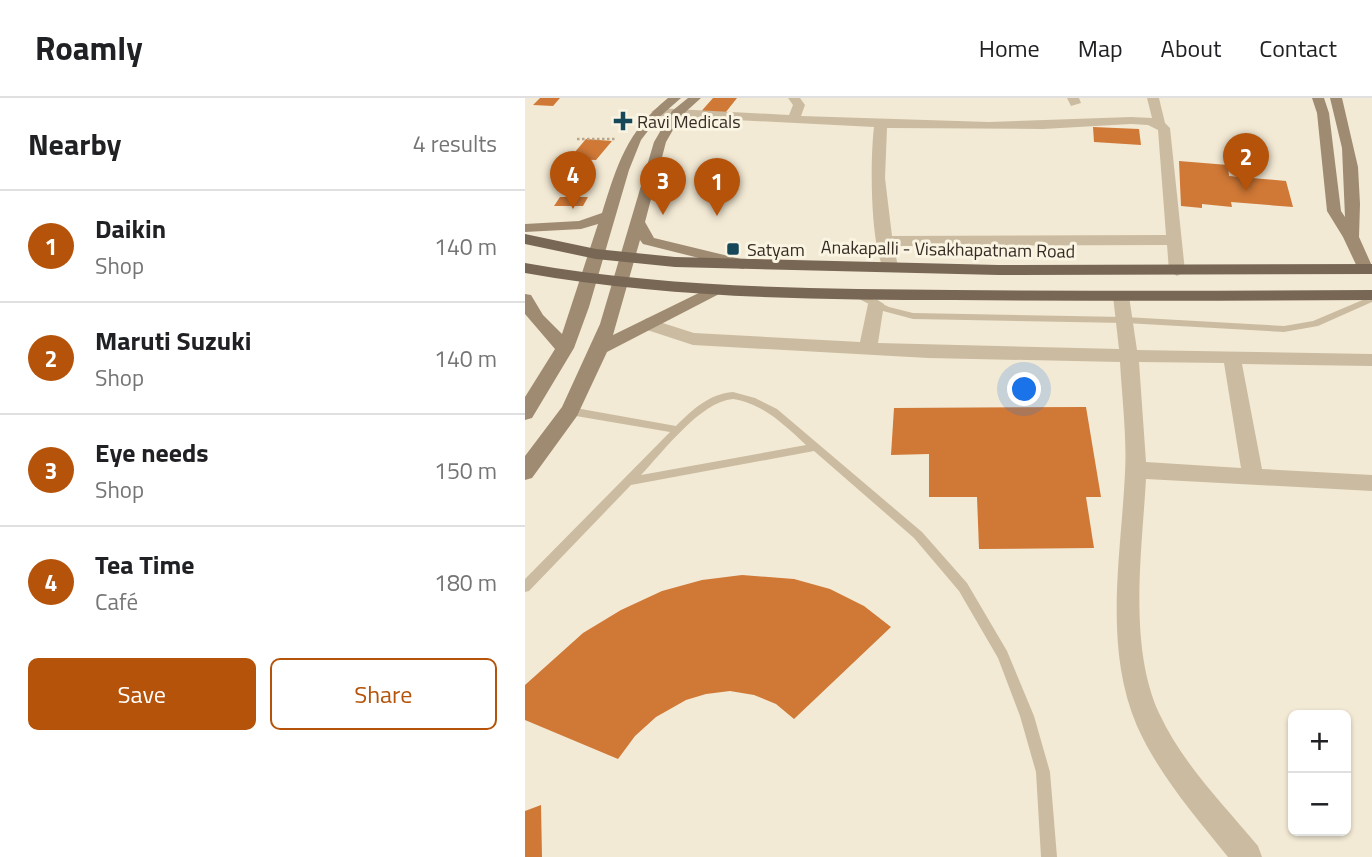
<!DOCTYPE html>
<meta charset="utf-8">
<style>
:root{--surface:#fff;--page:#f2f2f2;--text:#202124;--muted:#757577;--line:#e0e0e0;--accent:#b45309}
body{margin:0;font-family:"Titillium Web",sans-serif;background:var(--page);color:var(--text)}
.controls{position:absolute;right:21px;bottom:21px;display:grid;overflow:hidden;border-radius:10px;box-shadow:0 2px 5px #0004}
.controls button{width:63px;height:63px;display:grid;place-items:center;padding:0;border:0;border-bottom:2px solid var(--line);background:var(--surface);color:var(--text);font:35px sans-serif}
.you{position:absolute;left:500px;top:292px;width:24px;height:24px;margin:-18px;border:5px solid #fff;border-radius:50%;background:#1a73e8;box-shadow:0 0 0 10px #1a73e833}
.badge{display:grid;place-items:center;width:46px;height:46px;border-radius:50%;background:var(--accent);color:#fff;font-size:23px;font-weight:700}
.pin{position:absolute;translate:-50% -58px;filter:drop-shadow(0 2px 4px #0008)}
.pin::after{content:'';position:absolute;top:37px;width:24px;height:21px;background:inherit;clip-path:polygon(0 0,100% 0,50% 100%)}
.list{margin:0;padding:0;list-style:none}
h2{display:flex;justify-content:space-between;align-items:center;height:91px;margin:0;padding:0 28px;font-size:30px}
h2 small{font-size:23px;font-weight:400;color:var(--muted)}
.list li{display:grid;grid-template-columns:46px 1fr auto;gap:21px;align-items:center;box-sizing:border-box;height:112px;padding:0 28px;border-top:2px solid var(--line)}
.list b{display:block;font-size:26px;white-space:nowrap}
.list p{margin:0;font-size:23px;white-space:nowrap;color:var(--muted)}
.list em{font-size:23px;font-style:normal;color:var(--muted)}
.actions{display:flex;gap:14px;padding:21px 28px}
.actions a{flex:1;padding:16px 0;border:2px solid var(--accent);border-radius:10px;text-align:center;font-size:24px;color:var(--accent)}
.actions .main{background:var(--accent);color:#fff}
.map{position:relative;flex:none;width:847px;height:759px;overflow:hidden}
header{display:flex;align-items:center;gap:42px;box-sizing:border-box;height:98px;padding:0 35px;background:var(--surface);border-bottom:2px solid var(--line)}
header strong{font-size:33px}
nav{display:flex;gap:38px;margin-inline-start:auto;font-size:24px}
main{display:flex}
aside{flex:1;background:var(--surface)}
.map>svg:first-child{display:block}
</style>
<header>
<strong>Roamly</strong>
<nav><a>Home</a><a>Map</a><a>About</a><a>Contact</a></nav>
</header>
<main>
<aside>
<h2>Nearby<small>4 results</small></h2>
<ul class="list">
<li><span class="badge">1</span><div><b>Daikin</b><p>Shop</p></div><em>140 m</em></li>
<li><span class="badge">2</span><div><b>Maruti Suzuki</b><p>Shop</p></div><em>140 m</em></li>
<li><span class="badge">3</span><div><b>Eye needs</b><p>Shop</p></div><em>150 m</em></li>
<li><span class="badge">4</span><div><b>Tea Time</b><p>Café</p></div><em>180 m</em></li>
</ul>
<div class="actions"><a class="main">Save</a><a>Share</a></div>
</aside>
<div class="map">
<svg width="847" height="759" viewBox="0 0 847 759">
<rect width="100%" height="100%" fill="#f3ead5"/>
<path fill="#d07836" d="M15,0h20l-7,8 -20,-1z
M188,0h24l-15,19 -24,-2z
M568,29l46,2 2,16 -47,-3z
M61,41l26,2 -16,19 -27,-1z
M654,63l49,4 1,11 57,5 7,26 -62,-5 1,5 -30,-3v4l-21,-2z
M35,99h28l-5,9h-29z
M561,309l15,90h-15l8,51 -115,1 -2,-52h-48v-43l-38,1 3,-47z
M217,477l52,4 36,10 34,17 27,21 -97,92 -18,-15 -22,-9 -24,-4 -24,3 -20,6 -30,17 -21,19 -17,23 -93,-39v-35l58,-52 38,-23 41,-19 40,-11z
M16,707l1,52h-17v-46z"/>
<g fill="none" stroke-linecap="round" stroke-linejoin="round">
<path stroke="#b7a68b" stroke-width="2.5" stroke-dasharray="2.5 2.5" stroke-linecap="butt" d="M52,41h39"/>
<path fill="#cbbca1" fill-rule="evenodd" d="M331,193l33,16 24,6 212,4 159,9 29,-5 59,-25v6l-54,24 -34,6 -159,-9 -212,-4 -30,-8 -30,-15 -1,-2z
M208,294l22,6 22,11 145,123 45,51 40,68 27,65 16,56 7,85h-16l-5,-85 -16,-56 -22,-58 -39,-67 -45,-53 -100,-87 -183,34 -102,106 -4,1v-13l145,-147 -100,-17 -3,-2 -2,-2 2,-2 3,-2 106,19c17,-17 33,-32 57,-34zM208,301c31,5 51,26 73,46l-165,30c22,-23 60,-74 92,-76z"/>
<path fill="#cbbca1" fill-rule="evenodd" d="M263,0h12l5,7 -4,11 188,6 142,-5 21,1 -5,-20h12l6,25 5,5 15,143 -8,5 -8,-5 -2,-26 -273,1 4,21 -8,5 -6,-2c-14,-27 -14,-110 -10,-143l-217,-11 -6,-4 6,-4 132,7 4,-10zM606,26l17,1 10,5 8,105 -274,1 -7,-58 2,-50 156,1z
M542,0h12l2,5 -10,3z
M596,193l8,5 8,54 235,4v12l-130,-2 20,105 110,6v16l-226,-12c-4,72 -18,166 13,234 23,50 64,91 99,133l4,11h-34c-33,-41 -69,-82 -91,-131 -34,-80 -16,-169 -12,-253 2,-36 -3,-75 -5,-111l-192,-4 -235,-13 -52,-17 -3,-4 9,-6 47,15 166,9 8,-38 8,-5 8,5 -6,39 241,6 -6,-53zM614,264l85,1 17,105 -95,-6z"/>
<path fill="#9f8b72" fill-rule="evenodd" d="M143,0h13l-24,21 -16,21 -12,30 -40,137 -15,41 -42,70 -7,2v-23l30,-48 -30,-35v-20l6,1 12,20 19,19 36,-110 -17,5 -56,3v-8l54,-3 23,-8c15,-48 25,-82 66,-115z
M163,0h13l-20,18 -15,26 -21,80 9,16 95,23 2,3 -8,5 -100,-25 -3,-4 -27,95 96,-47 6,-1 8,5 -116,60 -30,64 -45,62 -7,2v-24l37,-49 38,-83 54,-182 18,-31z
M787,0h12l5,15 12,98 4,6 -3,-69 -12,-50h12l16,69 2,37 -1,33 13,29 -1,5h-12l-16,-34 -16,-26 -10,-98z"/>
<path fill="#786754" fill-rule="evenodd" d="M0,136l71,15 79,8 324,8 373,-1v10l-373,1 -324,-8 -79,-8 -71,-15z
M0,165c142,25 285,26 428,27 140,1 279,1 419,0v10c-140,1 -279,1 -419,0 -143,0 -286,-2 -428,-27z"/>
</g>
<g fill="#174859" stroke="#faf4e2" stroke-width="2.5">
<path d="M94.5 12.5h7v7h7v7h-7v7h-7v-7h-7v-7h7z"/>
<rect x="201" y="144" width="14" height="14" rx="3.5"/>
</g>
<g text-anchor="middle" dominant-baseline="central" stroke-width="6" stroke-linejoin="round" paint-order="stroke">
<g font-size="18" fill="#352c24" stroke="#faf4e2" text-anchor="start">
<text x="112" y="23">Ravi Medicals</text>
<text x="222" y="151">Satyam</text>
</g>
<g font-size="18" fill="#352c24" stroke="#faf4e2">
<text transform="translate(423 151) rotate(1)">Anakapalli - Visakhapatnam Road</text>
</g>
</g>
</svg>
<div class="controls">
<button>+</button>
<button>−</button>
</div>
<div class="you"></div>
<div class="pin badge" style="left:192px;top:118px">1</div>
<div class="pin badge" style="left:721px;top:93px">2</div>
<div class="pin badge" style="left:138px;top:117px">3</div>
<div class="pin badge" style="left:48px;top:111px">4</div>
</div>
</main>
